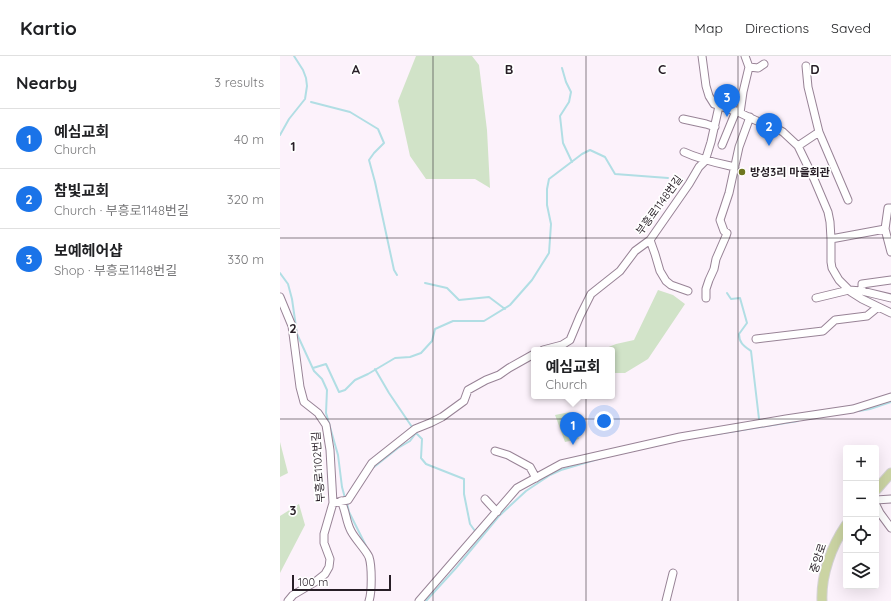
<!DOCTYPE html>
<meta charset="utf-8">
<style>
:root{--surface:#fff;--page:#f6f6f6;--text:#202124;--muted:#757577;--line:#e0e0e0;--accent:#1a73e8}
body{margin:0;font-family:Quicksand,"Noto Sans KR",sans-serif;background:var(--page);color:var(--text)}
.controls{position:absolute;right:12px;bottom:12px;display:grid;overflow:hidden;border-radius:4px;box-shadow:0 4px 16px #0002}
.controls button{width:36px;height:36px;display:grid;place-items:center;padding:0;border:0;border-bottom:1px solid var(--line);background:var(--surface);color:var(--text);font:20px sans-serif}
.scale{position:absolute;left:12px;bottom:10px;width:99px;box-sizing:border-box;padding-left:4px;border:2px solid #271e26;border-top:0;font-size:11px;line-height:14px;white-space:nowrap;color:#271e26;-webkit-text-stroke:3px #fff;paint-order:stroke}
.you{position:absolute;left:324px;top:365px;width:14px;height:14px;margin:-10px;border:3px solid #fff;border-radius:50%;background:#1a73e8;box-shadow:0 0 0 6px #1a73e833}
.badge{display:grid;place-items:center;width:26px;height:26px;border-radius:50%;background:var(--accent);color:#fff;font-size:13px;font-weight:700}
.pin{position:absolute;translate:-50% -33px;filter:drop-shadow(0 1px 2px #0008)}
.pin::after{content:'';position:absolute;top:21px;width:14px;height:12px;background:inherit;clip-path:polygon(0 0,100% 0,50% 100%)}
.popup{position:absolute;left:251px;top:291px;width:84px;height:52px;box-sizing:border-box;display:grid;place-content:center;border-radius:4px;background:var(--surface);filter:drop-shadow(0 1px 3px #0005);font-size:13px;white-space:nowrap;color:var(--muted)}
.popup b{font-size:15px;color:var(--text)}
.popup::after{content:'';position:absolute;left:50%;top:100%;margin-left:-8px;border:8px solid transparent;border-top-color:var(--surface)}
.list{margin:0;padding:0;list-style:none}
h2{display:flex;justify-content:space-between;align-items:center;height:52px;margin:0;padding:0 16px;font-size:17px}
h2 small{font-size:13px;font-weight:400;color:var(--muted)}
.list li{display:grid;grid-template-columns:26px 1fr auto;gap:12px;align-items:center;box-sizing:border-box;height:60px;padding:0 16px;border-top:1px solid var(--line)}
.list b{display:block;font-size:15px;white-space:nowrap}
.list p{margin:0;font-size:13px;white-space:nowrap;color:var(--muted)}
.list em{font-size:13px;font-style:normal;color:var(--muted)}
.icon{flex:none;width:22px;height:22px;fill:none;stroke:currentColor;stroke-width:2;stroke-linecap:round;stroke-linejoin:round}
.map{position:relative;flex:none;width:611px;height:545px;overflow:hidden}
header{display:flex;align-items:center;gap:24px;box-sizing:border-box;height:56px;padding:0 20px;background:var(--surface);border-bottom:1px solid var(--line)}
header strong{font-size:19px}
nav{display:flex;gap:22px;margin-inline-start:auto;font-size:14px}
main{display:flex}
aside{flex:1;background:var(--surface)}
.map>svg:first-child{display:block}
</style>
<header>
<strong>Kartio</strong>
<nav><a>Map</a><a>Directions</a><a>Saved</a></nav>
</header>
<main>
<aside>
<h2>Nearby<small>3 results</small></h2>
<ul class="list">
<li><span class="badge">1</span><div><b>예심교회</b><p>Church</p></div><em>40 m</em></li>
<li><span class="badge">2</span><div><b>참빛교회</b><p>Church · 부흥로1148번길</p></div><em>320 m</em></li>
<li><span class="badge">3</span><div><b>보예헤어샵</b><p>Shop · 부흥로1148번길</p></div><em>330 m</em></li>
</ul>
</aside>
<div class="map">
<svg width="611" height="545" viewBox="0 0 611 545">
<rect width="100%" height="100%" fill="#fcf2fb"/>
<path fill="#d1e3c8" d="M136,0h56l7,9 8,65 3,58 -15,-9h-49l-16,-23 -12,-55z
M378,234l15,5 12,9 -37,55 -23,14h-13v-23h-11l15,-6 18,-4z
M290,356l9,27 -14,3 -10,-27z
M0,386l8,31 -8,4z
M19,448l6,21 -25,48v-57z"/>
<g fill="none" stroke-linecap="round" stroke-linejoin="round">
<path stroke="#b1dee4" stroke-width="2" d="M282,12l4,14 5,10 -2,10 -9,14 3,27 9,19
M31,46l39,10 28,17 6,14 -10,10 -5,7 6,22 19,88 3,5
M0,79l9,-16 16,-20 2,-13 -1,-8 -3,-8 -9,-14
M0,217l8,11 4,15 5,35 17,37 8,8 5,11 -1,23 12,42 4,32 3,11
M145,227l22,5 12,12 30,-3 16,12
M447,237l4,6 9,-1 7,25 -8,11c0,9 5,12 12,17l8,68
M33,312l13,-4 13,28 6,-2 10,-10 13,-6 27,-16 15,-1 11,-4 11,-12 3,-12 18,-8h31l26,-16 22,-25 17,-27 2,-29 -4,-19v-16l2,-10 33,-25 8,-4 15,7 10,17 53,4
M95,313l14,24 23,34
M579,355l11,-2 21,-7
M135,376l7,7 -1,19 5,6 38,15v15l6,30 5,7
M431,379l87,-14
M94,411l24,-19 12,-7 6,-8
M67,447l2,9 17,34
M146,545l30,-33 43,-52 27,-25 24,-16 11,-5 44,-13"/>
<defs>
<path id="minor" d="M422,0l4,30 3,10 5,8 26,9 17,8 15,5 11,6 15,14 16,33 14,33 2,10 1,17v23l1,6 4,7 3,5 12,12 11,7 29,14
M526,10l2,21 11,45 29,68
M469,11l9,1 6,-4
M460,57l3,-21 6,-25 -4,-11
M403,63l23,5 9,3
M442,89l14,-34
M518,90l21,-14
M404,96c17,8 33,11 51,15
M611,152h-3l-3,21 6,23
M551,183l54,-10
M370,184l5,14 5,17 6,10 5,4 17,6
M582,235v-7l29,-4
M0,241l12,29 8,61 4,15 14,11 8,12 4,25 3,53 -9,31v9l6,16 -1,8 -4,7 -10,8 -22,13 -5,6
M426,242v-9l3,-9 5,-11 2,-10 10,-23 1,-3 -3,-2 -4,-11 9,-27 10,-46 11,-30
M536,242l33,-8 13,1 29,7
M476,283l67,-8 12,-11 32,-4 11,-9
M263,294l19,-5 8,-5 10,-24 11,-22 29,-23 15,-20 15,-11 39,-56 10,-17 6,-6 6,-19 8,-36
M215,395l13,4 22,12 6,11
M205,443l12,13
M596,444l15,-1
M61,445c5,10 5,21 10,30 4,8 15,19 18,26 3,9 3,35 0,44
M53,447l15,-3 24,-37 43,-34 15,-6 12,-6 22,-16 4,-11 18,-10 13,-5 10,-7 25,-14
M596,449l4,8 11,15
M139,545l98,-113 44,-24 119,-27 106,-18 67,-10 38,-12
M386,545l7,-28"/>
<path id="major" d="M596,434l15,-17
M542,545c-1,-26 9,-54 24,-76"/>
</defs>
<use href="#minor" stroke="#988396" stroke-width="9"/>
<use href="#major" stroke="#d4d2d4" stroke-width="11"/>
<use href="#minor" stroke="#fff" stroke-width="7"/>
<use href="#major" stroke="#cbd4a3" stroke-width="9"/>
</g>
<path fill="none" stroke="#271e26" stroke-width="1" stroke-opacity="0.55" d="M153,0v545M306,0v545M458,0v545M0,182h611M0,363h611"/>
<circle fill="#6e761f" stroke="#fff" stroke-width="1.5" cx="462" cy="116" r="4"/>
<g text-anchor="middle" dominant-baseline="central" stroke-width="3.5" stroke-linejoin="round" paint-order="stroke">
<g font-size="11" font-weight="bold" fill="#271e26" stroke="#fff" text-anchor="start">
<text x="470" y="116">방성3리 마을회관</text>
</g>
<g font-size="11" fill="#271e26" stroke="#fff">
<text transform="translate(379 149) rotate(-54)">부흥로1148번길</text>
<text transform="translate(38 411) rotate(-94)">부흥로1102번길</text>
<text transform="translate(538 502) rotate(-72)">중앙로</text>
</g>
</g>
<g font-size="13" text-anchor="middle" font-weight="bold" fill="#271e26" stroke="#fff" stroke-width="3.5" stroke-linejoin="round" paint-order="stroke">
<text x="76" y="18">A</text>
<text x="229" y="18">B</text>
<text x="382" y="18">C</text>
<text x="535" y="18">D</text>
<text x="13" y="95">1</text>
<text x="13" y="277">2</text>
<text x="13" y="459">3</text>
</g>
</svg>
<div class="controls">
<button>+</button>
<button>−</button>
<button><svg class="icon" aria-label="locate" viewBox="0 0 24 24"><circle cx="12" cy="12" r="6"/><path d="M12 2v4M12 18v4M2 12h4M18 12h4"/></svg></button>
<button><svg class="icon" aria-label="layers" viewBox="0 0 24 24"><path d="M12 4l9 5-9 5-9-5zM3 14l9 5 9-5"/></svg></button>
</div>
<div class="scale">100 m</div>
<div class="you"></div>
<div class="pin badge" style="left:293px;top:389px">1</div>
<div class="popup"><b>예심교회</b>Church</div>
<div class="pin badge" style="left:489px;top:90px">2</div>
<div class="pin badge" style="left:447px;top:61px">3</div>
</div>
</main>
